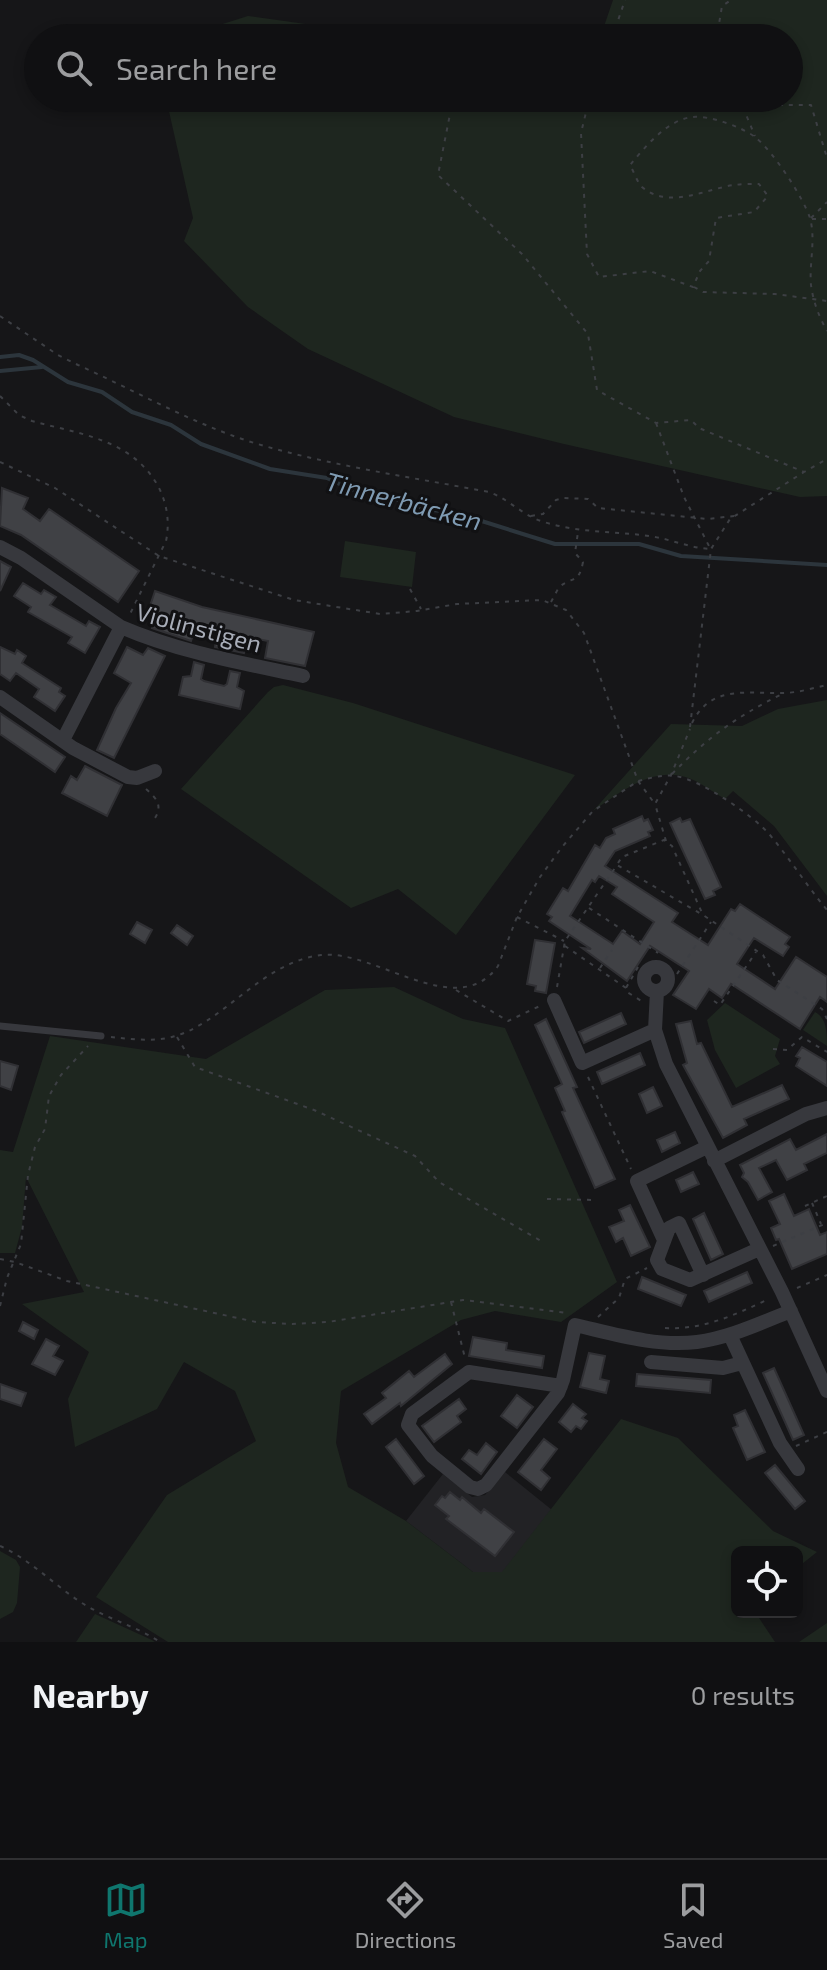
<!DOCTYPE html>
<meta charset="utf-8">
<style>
:root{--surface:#101012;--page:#1e1e20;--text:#f1f3f6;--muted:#9c9d9f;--line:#303032;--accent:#0f766e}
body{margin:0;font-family:"Exo 2",sans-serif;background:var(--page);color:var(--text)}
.controls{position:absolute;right:24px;bottom:24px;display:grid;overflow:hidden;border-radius:12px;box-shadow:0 4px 12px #0003}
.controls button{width:72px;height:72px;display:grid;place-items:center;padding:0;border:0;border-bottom:2px solid var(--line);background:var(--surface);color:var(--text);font:40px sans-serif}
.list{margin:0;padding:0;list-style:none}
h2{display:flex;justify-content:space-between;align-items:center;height:104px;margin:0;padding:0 32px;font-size:34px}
h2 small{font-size:26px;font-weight:400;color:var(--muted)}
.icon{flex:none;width:44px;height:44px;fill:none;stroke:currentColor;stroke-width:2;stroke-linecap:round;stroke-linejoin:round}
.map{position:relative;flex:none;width:827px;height:1642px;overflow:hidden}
.search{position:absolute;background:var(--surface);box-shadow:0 4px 12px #0003;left:24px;right:24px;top:24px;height:88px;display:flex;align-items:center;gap:20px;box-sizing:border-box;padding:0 28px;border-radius:44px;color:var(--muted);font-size:30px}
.sheet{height:216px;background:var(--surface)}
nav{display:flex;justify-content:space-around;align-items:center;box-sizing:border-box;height:112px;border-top:2px solid var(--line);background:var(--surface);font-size:22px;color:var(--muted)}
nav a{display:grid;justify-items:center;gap:4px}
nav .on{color:var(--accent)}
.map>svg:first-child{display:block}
</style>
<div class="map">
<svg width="827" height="1642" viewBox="0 0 827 1642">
<rect width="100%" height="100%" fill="#161618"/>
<path fill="#222225" d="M505,1472l47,38 -49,62h-30l-67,-51 37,-47 29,23 13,-2z"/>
<path fill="#1e261f" d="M613,0h214v496l-27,1 -236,-53 -110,-27 -146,-68 -60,-42 -64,-66 9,-23 -27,-120h623v-60h-189z
M248,16l157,22h-252l-1,-7 39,3z
M345,541l71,11 -4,35 -72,-10z
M283,685l70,18 222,72 -119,160 -58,-46 -47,19 -170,-119 87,-97 6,-5z
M827,700v196l-53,-70 -41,-35 -8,8c-11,-6 -22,-15 -34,-20 -37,-15 -70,13 -98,32l78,-87 71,2 36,-17z
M394,987l69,32 42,9 112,254 -56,40 -66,-11 -34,9 -120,71 -5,52 12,44 58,34 67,51h29l119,-153 57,19 95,93 44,21 -20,16v-16h-60v60h18l20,30h-607l-72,-45 71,-102 89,-54 -21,-50 -51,-29 -27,47 -82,38 -7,-48 21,-47 -67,-48 62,-12 -58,-115 -4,50 -7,26h-15v-103l13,2 37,-116 156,23 119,-69z
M725,1003l55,36 -5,17 5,8 -44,24 -21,-38 -8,-30z
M815,1012c12,6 12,21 12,34l-24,-16z
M0,1551l16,9 4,7 -3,36 -4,9 -13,7z
M95,1614l57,26 3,2h-79z
M827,1623v19h-28z"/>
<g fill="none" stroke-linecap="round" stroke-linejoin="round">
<path stroke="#2c353c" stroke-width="4" d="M0,357l19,-2 14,5 35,22 34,10 30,20 39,13 30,19 69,25 57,9 25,12 25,3 48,16 31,4 99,31h84l42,12 146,9
M0,371l42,-4"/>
</g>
<path fill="#404145" stroke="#303034" stroke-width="2" fill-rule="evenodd" d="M2,488l26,10 -5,11 17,12 9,-12 90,62 -21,31 -97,-67 -21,-9z
M0,561l11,6 -11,24z
M23,583l18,11 3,-4 12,7 -6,8 36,21 3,-5 11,6 -15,26 -17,-10 4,-6 -44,-25 3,-5 -17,-11z
M155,591l47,16 112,25 -9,34 -40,-8 3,-17 -20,-4 -4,16 -29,-6 3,-17 -22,-5 -5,16 -39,-13 5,-15 -8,-4z
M0,647l15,7 2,-4 9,6 -4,7 39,25 -2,4 6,4 -10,15 -21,-14 5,-8 -23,-16 -6,8 -10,-7z
M127,647l16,8 5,-7 17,8 -51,102 -17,-8 19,-42 15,-25 -17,-10z
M194,662l10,3 -3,14 3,2 20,5 3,-2 3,-13 10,2 -3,14 7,4 -4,18 -61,-14 4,-18 8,-1z
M0,713l65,44 -10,15 -55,-38z
M85,766l37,19 -15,31 -45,-23 9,-17 6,4z
M642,816l2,5 4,-2 5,11 -5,2 2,4 -35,15 -10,15 73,47 -6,9 36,23 23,-36 4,2 5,-7 50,33 -5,7 4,3 -6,9 -29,-18 -17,26 38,25 21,-32 31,20v25l-7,-5 -20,32 -69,-45 -9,14 -13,-9 -13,20 -23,-14 16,-24 -39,-25 -23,35 -45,-33 9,1 -42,-28 3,-4 -5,-3 16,-26 5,3 27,-46 5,3 6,-10 9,-4 -2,-5zM599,876l18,11 -5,7 42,28 -14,22 -18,-13 -9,13 -43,-28 22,-36 3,2z
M680,818l2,4 8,-3 31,68 -8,4 2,4 -10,4 -35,-76z
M137,922l15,8 -7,13 -15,-9z
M177,925l16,11 -6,9 -16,-12z
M535,940l20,3 -9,50 -11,-2 1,-5 -9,-2z
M621,1013l5,11 -42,19 -5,-11z
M546,1019l31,68 -4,1 42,91 -20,9 -33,-76 3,-1 -10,-23 7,-4 -27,-59z
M691,1021l6,23 4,-1 31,64 50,-22 7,14 -45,20 3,6 -24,13 -40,-73 4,-2 -11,-39z
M802,1047l25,15v24l-31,-20 4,-8 -4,-2z
M640,1053l5,12 -43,19 -5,-12z
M0,1061l18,5 -7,24 -11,-4z
M653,1087l9,19 -15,7 -8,-19z
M675,1132l5,11 -18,9 -5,-12z
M827,1134v19l-23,11 3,6 -20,10 -11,-20 -17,8 13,24 -14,8 -10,-18 -6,-5 2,-4 -4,-8 50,-26 6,11z
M693,1172l6,12 -18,8 -5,-12z
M784,1194l10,22 15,-7 11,26 7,-3v22l-35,15 -13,-30 -3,1 -5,-12 9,-4 -11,-23z
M630,1205l20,42 -19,9 -8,-18 -7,4 -7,-15 15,-6 -5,-11z
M704,1213l19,41 -12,6 -18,-41z
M747,1272l5,11 -43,19 -5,-11z
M642,1277l44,18 -5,11 -43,-17z
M23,1322l15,8 -4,9 -15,-8z
M473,1337l34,6 -1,7 38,6 -2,12 -73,-12z
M46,1339l13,7 -6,10 10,5 -8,14 -23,-11z
M589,1353l16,3 -5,23 9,2 -3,12 -26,-6z
M445,1354l7,10 -51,42 -1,-3 -28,21 -8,-10 22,-16 -4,-5 27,-22 5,6z
M774,1368l30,67 -11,5 -30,-67z
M637,1374l74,6 -1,13 -74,-7z
M0,1384l26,9 -5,13 -21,-7z
M517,1395l16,12 -16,21 -16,-12z
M459,1399l7,10 -9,7 4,6 -27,20 -12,-16z
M573,1404l13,10 -4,4 5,3 -6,8 -5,-3 -5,6 -12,-10z
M745,1410l20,42 -18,8 -14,-32 5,-2 -4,-11z
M396,1439l28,37 -10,8 -28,-37z
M544,1439l13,10 -16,21 9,8 -9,12 -23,-18z
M486,1443l11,9 -16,22 -19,-15 7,-9 8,5z
M775,1465l30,36 -10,8 -30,-36z
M450,1492l10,8 2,-3 19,16 3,-4 30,23 -19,24 -49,-37 3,-3 -14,-11 7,-9 3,2z"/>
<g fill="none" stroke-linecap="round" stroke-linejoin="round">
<path stroke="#3d3f44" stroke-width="2" stroke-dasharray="4 6" stroke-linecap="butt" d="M612,38l13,-38
M730,38l-11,-14 3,-18 9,-6
M469,98l-18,11 -13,66 84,79 66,80 9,56 59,33 35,-3 8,8 105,44 23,-13
M595,98l-7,6 -7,29 6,121 12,23 51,-6 43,16 7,-16 9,-10 7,-43 38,-6 14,-16 -9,-12c-8,0 -17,0 -25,1 -29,4 -65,25 -92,2 -5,-5 -8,-15 -12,-22 15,-18 37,-45 62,-48 17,-2 50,10 63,20 18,14 48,60 55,81 6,22 -1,45 1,67 2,16 8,32 16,46
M739,98l16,38
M771,98l10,7h30l16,53
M811,218l16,-16
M812,219h15
M694,287l9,5 72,2 52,7
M0,316l58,39 20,10c62,28 124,64 190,82 72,20 147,31 221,45 20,7 34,24 55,30 35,11 70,9 105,14 22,3 40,12 62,13
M0,396l19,19 13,6c47,13 100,18 126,65 9,17 12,36 8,55l-37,75
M656,423l28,74 26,51
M0,462l55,26 104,68 135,44 86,14 37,-3 40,-7 85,-4 24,10 18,23 54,148 17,23
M531,516l12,-2 13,-14 8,-2 24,1 10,9 110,11 26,-3
M410,589l11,20
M551,602l8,-15c15,-11 20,-4 24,-25l-8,-9 3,-21
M692,723c19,-39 56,-29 91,-30 14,0 30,-5 44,-8
M690,727l21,-178 19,-30 74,-47
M672,774c36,-37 64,-57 110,-80
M146,789c10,9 17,16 9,29
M666,841l-11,-37 16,-29 19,-46
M618,863l4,-6 42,-17 8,6 31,69 60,40 14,25 45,29 5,10
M589,908l69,45
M517,917l47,24
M565,946l61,42
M638,967l-12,21 1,4 16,10
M600,968l12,-18
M677,974l34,-52
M557,987l8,-46 52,-76 86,50
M456,990l52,31 34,-16
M714,1001l6,4 36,-53
M111,1037c20,2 41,5 61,0 51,-13 88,-74 149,-82 54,-6 136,68 177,11l19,-49 23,-40 22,-30 31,-36 45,-30c12,-3 26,-7 37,-5 25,3 79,40 95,59 20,24 37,51 57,75
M177,1037l18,30 119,43 101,46 24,26 104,60
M773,1049l14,1 15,-13 25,15
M588,1077l43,92
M547,1199l48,1
M812,1203l9,21
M805,1206l22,-10
M773,1246l54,-23
M0,1259l15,3 52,19 189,41 36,2 36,-2 135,-22 105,13
M797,1288l30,-13
M451,1302l14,56
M0,1306l7,-28 14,-34 7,-69 7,-28 10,-18 4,-33 12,-21 27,-29
M598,1317l21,-19 6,-19 22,-11
M665,1328c39,2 69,-13 104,-29
M796,1446l31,-14
M0,1546c31,14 54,39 82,57 25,16 54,23 78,39"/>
<path stroke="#37383d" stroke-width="7" d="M0,1026l101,10"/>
<path stroke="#37383d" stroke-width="14" d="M0,547l21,11 100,69c58,25 121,36 182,49
M0,697l73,51 55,29 9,1 18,-7
M63,740l58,-113
M644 979a12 12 0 1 1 24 0a12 12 0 1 1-24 0Z
M657,991l-2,39 11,34 116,228 45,99
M554,1000l28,63 73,-33
M714,1161l92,-47 21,-6
M664,1240l-27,-59 70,-34
M703,1275l-24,-52 -10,5 -12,32 5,9 28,11 69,-31
M730,1335l50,108 18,26
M651,1362l72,6 19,-5
M561,1386l-92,-14 -57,42 -4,11 24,31 38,31 8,2 8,-4 72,-92 5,-13 12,-55c39,9 81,22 122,17 32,-4 63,-19 94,-31"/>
</g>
<g text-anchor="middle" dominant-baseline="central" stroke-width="6" stroke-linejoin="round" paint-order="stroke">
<g font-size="24" fill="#a8adb8" stroke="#111113">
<text transform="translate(199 627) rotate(15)">Violinstigen</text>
</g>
<g font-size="26" font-style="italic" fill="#7f9bb3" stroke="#111113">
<text transform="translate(404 500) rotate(15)">Tinnerbäcken</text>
</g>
</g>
</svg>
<div class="controls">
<button><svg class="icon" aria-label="locate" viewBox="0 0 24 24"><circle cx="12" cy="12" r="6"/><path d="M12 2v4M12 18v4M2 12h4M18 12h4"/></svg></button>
</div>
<div class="search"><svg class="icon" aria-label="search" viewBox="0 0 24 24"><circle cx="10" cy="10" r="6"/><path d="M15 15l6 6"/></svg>Search here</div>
</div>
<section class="sheet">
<h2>Nearby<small>0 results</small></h2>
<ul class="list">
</ul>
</section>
<nav>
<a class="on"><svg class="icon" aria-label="map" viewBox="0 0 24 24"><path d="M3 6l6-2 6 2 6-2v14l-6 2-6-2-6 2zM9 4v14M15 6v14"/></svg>Map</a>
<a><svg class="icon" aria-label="directions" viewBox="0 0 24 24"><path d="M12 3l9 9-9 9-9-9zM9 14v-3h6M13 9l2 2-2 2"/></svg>Directions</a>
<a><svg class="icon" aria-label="saved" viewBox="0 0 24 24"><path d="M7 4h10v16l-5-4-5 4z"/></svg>Saved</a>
</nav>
